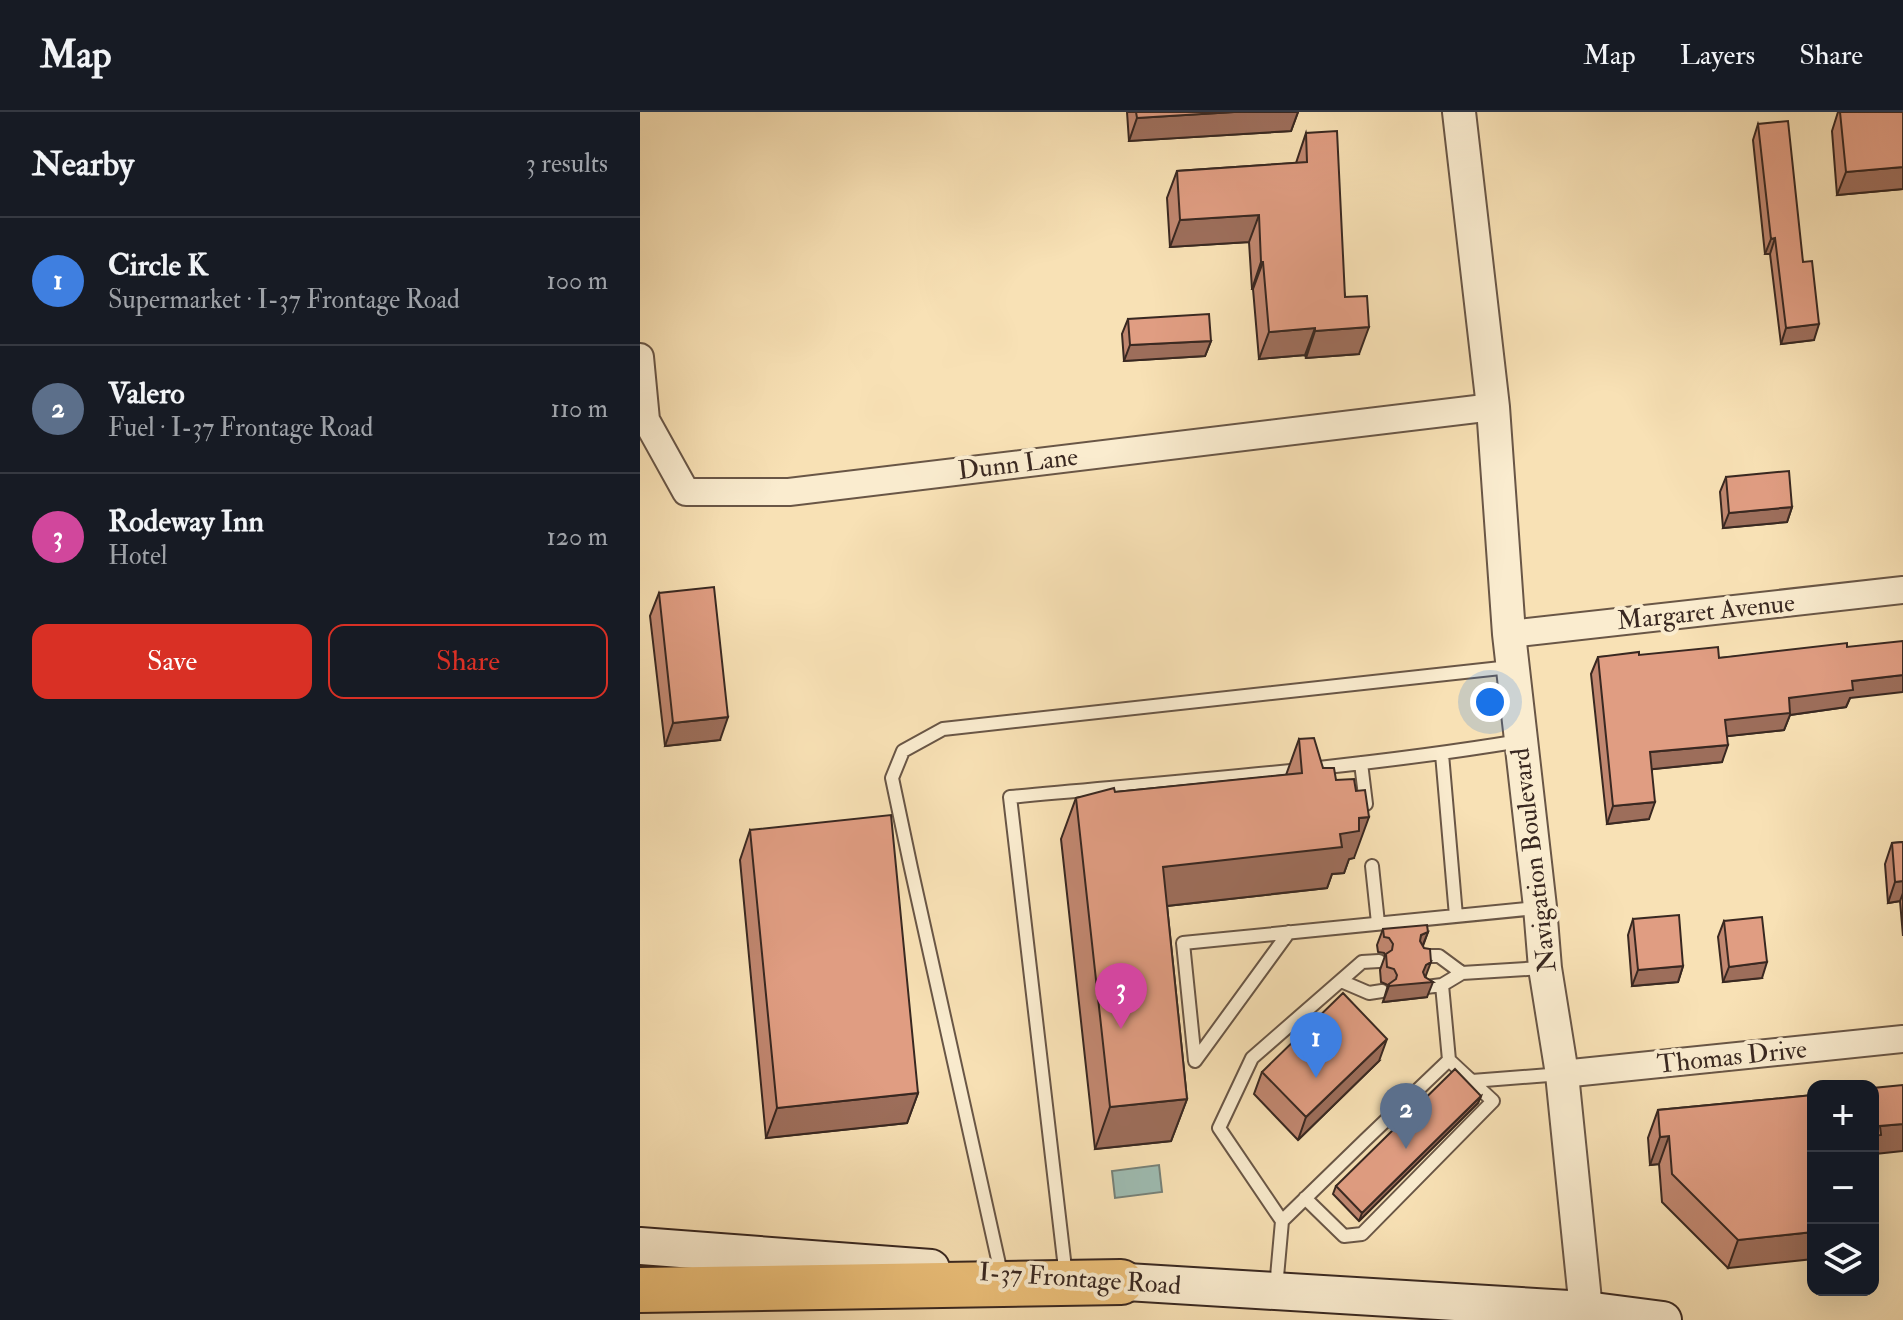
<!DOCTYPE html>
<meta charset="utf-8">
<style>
:root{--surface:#171b24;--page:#20242c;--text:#f1f3f6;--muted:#9ea1a6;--line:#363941;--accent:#d93025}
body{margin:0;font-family:"IM FELL Double Pica",serif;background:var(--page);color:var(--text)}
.controls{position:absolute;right:24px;bottom:24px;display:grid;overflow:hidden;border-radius:16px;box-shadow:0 8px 32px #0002}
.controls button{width:72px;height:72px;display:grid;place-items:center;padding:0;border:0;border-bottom:2px solid var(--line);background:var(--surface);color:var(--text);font:40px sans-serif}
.you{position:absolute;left:850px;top:590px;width:28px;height:28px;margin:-20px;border:6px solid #fff;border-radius:50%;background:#1a73e8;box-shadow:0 0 0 12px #1a73e833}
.badge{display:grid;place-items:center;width:52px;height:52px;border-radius:50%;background:var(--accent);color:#fff;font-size:26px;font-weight:700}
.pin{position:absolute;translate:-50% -66px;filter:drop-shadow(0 2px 4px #0008)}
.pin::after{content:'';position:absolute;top:42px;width:28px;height:24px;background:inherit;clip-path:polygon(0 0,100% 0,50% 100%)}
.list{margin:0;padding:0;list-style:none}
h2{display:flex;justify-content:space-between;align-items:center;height:104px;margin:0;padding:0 32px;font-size:34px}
h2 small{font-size:26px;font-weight:400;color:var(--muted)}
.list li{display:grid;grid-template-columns:52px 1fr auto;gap:24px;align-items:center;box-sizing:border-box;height:128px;padding:0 32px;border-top:2px solid var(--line)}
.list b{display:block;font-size:30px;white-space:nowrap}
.list p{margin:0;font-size:26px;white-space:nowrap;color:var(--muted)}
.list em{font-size:26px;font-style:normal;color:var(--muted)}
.actions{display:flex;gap:16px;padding:24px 32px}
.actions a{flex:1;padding:18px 0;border:2px solid var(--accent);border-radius:16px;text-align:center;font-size:28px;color:var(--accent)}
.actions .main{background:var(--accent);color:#fff}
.icon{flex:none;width:44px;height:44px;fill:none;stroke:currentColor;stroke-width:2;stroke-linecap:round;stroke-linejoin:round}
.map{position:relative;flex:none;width:1263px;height:1208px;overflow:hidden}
header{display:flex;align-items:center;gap:48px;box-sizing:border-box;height:112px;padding:0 40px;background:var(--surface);border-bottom:2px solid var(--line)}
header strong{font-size:38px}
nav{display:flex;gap:44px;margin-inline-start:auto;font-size:28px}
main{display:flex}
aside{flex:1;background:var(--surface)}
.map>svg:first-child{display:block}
</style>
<header>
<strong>Map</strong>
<nav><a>Map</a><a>Layers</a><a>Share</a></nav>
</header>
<main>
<aside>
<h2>Nearby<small>3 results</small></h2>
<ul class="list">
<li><span class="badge" style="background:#3f7fe0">1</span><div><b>Circle K</b><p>Supermarket · I-37 Frontage Road</p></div><em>100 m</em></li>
<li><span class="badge" style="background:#5c6f8a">2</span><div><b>Valero</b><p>Fuel · I-37 Frontage Road</p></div><em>110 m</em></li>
<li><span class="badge" style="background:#d1479c">3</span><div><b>Rodeway Inn</b><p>Hotel</p></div><em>120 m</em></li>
</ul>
<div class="actions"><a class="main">Save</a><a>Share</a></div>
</aside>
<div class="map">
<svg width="1263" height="1208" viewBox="0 0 1263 1208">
<rect width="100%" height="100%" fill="#f8e1b5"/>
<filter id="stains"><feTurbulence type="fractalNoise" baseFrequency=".0025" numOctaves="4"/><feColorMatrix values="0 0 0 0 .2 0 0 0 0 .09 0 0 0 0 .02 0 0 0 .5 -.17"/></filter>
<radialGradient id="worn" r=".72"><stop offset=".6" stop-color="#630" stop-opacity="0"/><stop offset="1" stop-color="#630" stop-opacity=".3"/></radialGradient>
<path fill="#9ebcb2" stroke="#768178" stroke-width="2" d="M519,1053l3,27 -47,6 -3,-27z"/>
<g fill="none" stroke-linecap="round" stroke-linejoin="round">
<defs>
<path id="service" d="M802,642l14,162
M721,651l5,41
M732,754l6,57
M649,820l-94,129 -12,-118 354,-35
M783,844h16l23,17
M701,869l28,12 13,-2
M802,873l7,75
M786,875l16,-2 20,-12 80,-5
M832,969l90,-7
M642,1109l-63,-93 33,-70 110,-96 17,-1
M361,1161l-90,-405 -19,-90 11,-27 40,-22 567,-62
M426,1165l-56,-480c170,-16 341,-28 510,-56
M636,1176l6,-67c55,-54 111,-108 167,-161l44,41 -131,133 -18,2 -39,-38"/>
<path id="minor" d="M0,245l6,63 40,72h103l704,-85
M869,522l394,-44
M922,962l341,-35"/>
<path id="tertiary" d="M819,0l34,295 16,227 31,273 5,61 17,106 24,236"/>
<path id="secondary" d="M0,1134l291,22
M454,1168l492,30 77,10"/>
<path id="motorway" d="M0,1178l481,-8"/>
</defs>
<use href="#service" stroke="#695646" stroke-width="16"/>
<use href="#minor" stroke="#695646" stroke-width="30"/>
<use href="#tertiary" stroke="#695646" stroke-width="36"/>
<use href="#secondary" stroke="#392821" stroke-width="40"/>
<use href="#motorway" stroke="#392821" stroke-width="48"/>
<use href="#service" stroke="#faeccf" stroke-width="12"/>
<use href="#minor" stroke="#faeccf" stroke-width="26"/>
<use href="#tertiary" stroke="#faeccf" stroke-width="32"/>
<use href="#secondary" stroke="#faeccf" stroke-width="36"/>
<use href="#motorway" stroke="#ecc07a" stroke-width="44"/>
</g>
<path fill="#c18770" stroke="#392821" stroke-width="2" d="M487,0h171l-7,19 -162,10z
M1198,0h65v77l-66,6 -5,-64z
M1118,12l45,138 11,78 -33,4 -11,-90h-5l-12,-114z
M666,21l53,221 -53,4 -1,-3 -46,4 -6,-70h-1l-3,-47 -79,5 -3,-49 10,-27 119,-8z
M488,207l83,22 -6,15 -81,5 -2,-27z
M1086,365l66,30 -5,15 -64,6 -3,-36z
M19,481l61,147 -55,6 -15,-130z
M1207,535l3,51 -4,9 -56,8 -6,15 -57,6 -5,26 -70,7 -3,50 -42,5 -16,-150 7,-17 41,-2 80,3z
M659,627l24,29 13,12 18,78 -5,1 -5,14 -12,1 -5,14 -160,18 20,193 -16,42 -76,8 -34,-310 15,-41 39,-6 171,-17z
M110,718l168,263 -11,30 -141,15 -26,-278z
M1263,730v94l-3,-35 -12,2 -3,-39 7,-21z
M993,807l50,47 -5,16 -46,4 -4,-51z
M1084,809l38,57 -39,4 -5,-45z
M743,817l45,3 -5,14 4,51 -44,5 5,-17 -7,-3 -1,-12 5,-14 -1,-3 -6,-1 -1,-7z
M739,949l-81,79 -44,-46 8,-22z
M1173,983l-85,173 -66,-66 -3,-38 -9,1 -2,-27 10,-28z
M841,984l-3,7 -119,118 -26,-27 3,-8z"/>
<path fill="#9d6e5b" stroke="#392821" stroke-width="2" d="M594,0h64l-7,19 -162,10 8,-23z
M1263,55v22l-66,6 9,-23z
M619,103l-10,27 -79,5 10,-27z
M1135,126l-5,16h-5l6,-15z
M621,150h2l-10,27h-1z
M1179,212l-5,16 -33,4 5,-16z
M729,215l-10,27 -53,4 9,-27z
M675,216l-10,27 -46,4 10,-27z
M571,229l-6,15 -81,5 6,-16z
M1152,395l-5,15 -64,6 6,-15z
M1263,563v17l-53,6 -4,9 -56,8 -6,15 -65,7 6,-17 64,-22 63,-17z
M88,605l-8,23 -55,6 8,-23z
M1088,633l-6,17 -78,8 6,-18z
M1015,690l-6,17 -42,5 6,-18z
M729,705l-15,41 -5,1 -5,14 -12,1 -5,14 -179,20 15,-41 177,-33 19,-16z
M1263,769v12l-3,8 -12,2 7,-21z
M788,820l-6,15 -6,4 5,-16z
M791,850l-6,16 8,4 -6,15 -44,5 6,-16z
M1127,850l-5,16 -39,4 6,-15z
M1043,854l-5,16 -46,4 6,-16z
M747,927l-8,22 -81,79 8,-23z
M278,981l-11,30 -141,15 11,-30z
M841,984l-3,7 -119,118 3,-8z
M547,987l-16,42 -76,8 15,-42z
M1263,1012v27l-28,3 -2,4v-22l7,-10z
M1029,1024l-10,28 -9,1 10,-28z
M1173,1120v27l-85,9 10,-28z"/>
<path fill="#e09d82" stroke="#392821" stroke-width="2" d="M496,0h98l-97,6z
M1200,0h63v55l-57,5z
M1148,9l15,141 9,-1 7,63 -33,4 -11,-90 -4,1 -13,-115z
M697,19l8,166 22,-1 2,31 -54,4v-3l-46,4 -6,-70h-2l-2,-47 -79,5 -3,-49 130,-9 -1,-29z
M569,202l2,27 -81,4 -2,-26z
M1149,359l3,36 -63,6 -3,-36z
M74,475l14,130 -55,6 -14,-130z
M1263,529v34l-51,6 1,9 -64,8 1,15 -65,7 3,25 -78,7 5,50 -42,4 -15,-149 41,-5v3l79,-8 1,11 128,-15v4z
M674,626l9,30h11l2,12 18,-1 2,12 9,-1 4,27 -10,1v13l-19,3 2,13 -179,20 24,232 -77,8 -34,-309 38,-10 1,4 187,-19 -3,-34z
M251,703l27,278 -141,15 -27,-278z
M1263,730v39l-8,1 -3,-39z
M1039,803l4,51 -45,4 -5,-51z
M1122,805l5,45 -38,5 -5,-46z
M787,813l1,7 -7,3 -1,6 4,7 6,1 1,13 -5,3 -3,7 2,5 8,5 -44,4v-2l7,-5 1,-4 -3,-6 -7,-2 -1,-13 6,-4 1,-6 -4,-6 -5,-1 -1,-8z
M703,881l44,46 -81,78 -44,-45z
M815,957l26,27 -119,117 -26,-27z
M1263,973v39l-23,2 1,9 -8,1v-48z
M1173,983v137l-75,8 -66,-66 -3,-38 -9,1 -2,-27z"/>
<g text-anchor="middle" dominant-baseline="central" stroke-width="8" stroke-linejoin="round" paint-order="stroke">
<g font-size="26" fill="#392821" stroke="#faeccf">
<text transform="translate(378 352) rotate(-7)">Dunn Lane</text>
<text transform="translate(1066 500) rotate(-6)">Margaret Avenue</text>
<text transform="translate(894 748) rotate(-97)">Navigation Boulevard</text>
<text transform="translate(1092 945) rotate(-6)">Thomas Drive</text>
<text transform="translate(440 1167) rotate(4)">I-37 Frontage Road</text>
</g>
</g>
<rect width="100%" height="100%" filter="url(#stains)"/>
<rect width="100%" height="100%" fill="url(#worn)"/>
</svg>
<div class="controls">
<button>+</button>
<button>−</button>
<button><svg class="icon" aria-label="layers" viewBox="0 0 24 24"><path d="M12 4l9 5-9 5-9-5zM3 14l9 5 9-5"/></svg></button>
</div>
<div class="you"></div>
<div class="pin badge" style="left:676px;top:966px;background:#3f7fe0">1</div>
<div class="pin badge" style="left:766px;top:1037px;background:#5c6f8a">2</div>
<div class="pin badge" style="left:481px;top:917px;background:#d1479c">3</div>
</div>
</main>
